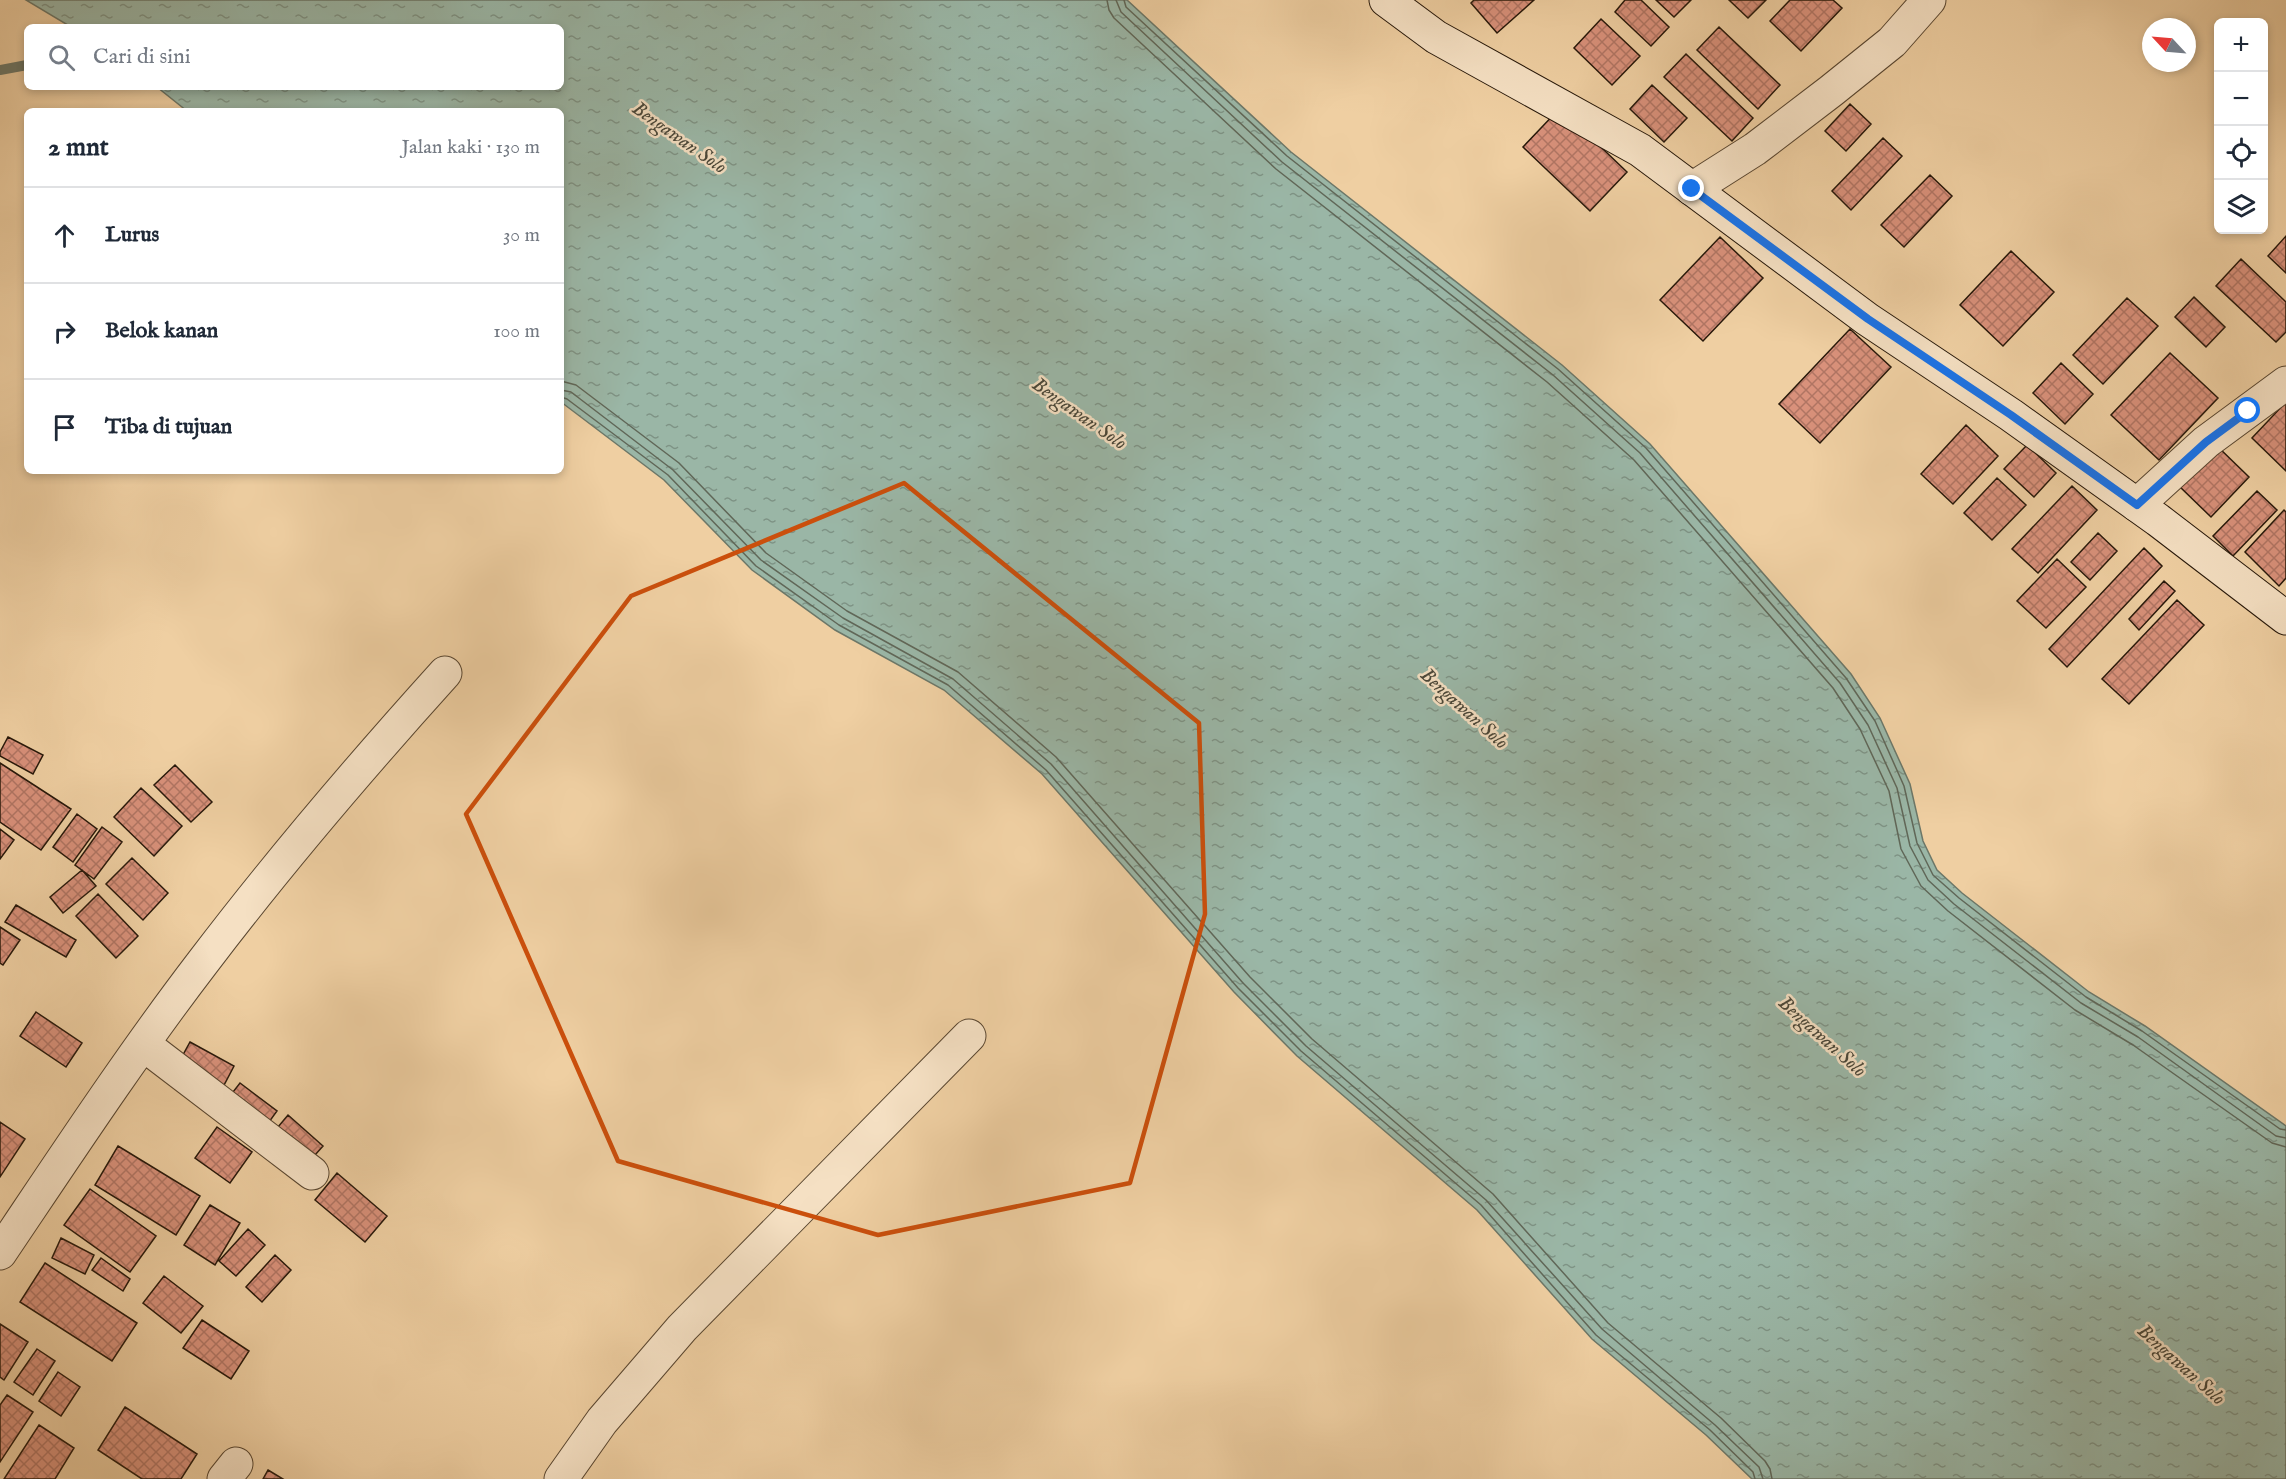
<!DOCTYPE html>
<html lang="id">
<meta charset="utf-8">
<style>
:root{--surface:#fff;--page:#f2f2f3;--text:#1f2937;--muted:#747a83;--line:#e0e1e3}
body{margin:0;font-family:"IM FELL English",serif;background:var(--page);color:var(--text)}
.controls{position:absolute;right:18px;top:18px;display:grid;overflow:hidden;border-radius:9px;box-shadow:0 3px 9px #0003}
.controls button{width:54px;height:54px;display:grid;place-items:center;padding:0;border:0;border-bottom:2px solid var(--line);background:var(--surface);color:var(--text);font:30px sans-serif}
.compass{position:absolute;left:2142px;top:18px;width:54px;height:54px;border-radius:50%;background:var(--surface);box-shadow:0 3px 9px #0003;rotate:296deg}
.stop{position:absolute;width:18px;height:18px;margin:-14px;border:4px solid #1a73e8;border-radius:50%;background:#fff}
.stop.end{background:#1a73e8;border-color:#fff;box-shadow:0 2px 6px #0008}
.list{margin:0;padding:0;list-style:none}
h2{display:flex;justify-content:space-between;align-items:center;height:78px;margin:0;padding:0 24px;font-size:26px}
h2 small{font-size:20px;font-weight:400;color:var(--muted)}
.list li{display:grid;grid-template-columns:39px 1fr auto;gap:18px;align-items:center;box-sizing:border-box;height:96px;padding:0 24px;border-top:2px solid var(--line)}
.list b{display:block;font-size:22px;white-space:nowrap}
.list em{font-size:20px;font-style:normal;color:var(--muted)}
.icon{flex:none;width:33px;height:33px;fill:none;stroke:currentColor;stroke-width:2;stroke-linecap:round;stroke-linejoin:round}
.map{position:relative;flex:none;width:2286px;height:1479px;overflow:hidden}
.search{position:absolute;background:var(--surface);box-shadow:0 3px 9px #0003;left:24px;top:24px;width:540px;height:66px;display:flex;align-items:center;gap:15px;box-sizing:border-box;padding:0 21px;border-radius:9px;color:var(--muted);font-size:22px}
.panel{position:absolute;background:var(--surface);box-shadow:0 3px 9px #0003;left:24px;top:108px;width:540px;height:366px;border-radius:9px}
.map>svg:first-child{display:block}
</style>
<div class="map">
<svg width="2286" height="1479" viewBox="0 0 2286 1479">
<defs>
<pattern id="water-ripples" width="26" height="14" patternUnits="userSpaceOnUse" patternTransform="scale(1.5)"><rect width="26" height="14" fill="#9ab6a6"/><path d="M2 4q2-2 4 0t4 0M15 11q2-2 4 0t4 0" fill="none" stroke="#7e9385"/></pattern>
<pattern id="building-cross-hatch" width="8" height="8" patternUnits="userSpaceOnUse" patternTransform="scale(1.5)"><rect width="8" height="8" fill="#d9917b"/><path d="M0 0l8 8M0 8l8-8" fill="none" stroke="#b07563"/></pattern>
</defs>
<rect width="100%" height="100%" fill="#efcfa2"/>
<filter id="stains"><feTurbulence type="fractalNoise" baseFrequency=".00333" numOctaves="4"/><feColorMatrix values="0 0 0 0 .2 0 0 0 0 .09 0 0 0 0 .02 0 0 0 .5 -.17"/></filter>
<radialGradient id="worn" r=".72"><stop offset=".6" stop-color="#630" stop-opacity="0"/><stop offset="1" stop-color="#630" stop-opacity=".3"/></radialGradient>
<path fill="url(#water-ripples)" stroke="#6c7768" stroke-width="1.5" d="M26,0h1101l164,152 271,213 88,79 201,230 29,44 30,66 13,57 14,29 25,23 127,99 56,34 141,100v353h-534l-46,-44 -114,-96 -115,-129 -180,-154 -63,-64 -192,-218 -98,-84 -109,-60 -83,-60 -88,-90 -103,-78v-291h-374l-30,-24h404v-60h-490z"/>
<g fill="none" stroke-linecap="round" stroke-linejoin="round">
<path stroke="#606758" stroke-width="1.5" d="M1107,0l2,10 5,8 162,151 271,213 87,78 199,228 27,41 29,62 12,58 20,37 27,25 127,99 58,35 139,98 14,4
M1116,0l5,12 161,150 271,213 87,78 200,230 28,42 29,63 13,58 18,34 26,24 127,99 57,34 138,99 10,2
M1124,0l2,7 161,149 271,213 88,79 200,230 29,43 29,65 13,57 16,32 26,23 127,99 56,34 138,98 6,1
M561,381l15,4 103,78 87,90 81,58 111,61 98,85 194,220 62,62 181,155 115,129 113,95 44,43 5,8 2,10
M561,390l10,2 102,78 88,90 82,58 110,61 98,85 192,219 63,63 180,154 116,129 113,96 44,42 4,12
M561,397l6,2 101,76 88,91 83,59 109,60 98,85 192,218 63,63 180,154 115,130 114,95 43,42 2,7"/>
<path stroke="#6c7768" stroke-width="10" d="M0,70l27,-5"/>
</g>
<path fill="url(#building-cross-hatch)" stroke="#27180a" stroke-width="1.5" d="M1474,0h60l-37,33 -26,-30z
M1625,0h16l28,27 -18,19 -36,-34z
M1656,0h35l-17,17z
M1729,0h37l-18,18z
M1790,0h43l9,8 -41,43 -31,-30z
M1601,19l39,37 -28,29 -38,-37z
M1719,27l61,58 -22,24 -61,-59z
M1686,54l67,64 -21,23 -68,-64z
M1652,85l35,33 -23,24 -34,-33z
M1850,104l21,20 -25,27 -21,-20z
M1560,108l67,64 -37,39 -67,-64z
M1883,138l19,18 -51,54 -19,-19z
M1930,175l22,21 -48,51 -23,-22z
M2286,236v37l-18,-17z
M1720,237l43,41 -60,63 -43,-41z
M2011,251l43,41 -51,54 -43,-41z
M2241,259l45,43v30l-10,10 -60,-56z
M2194,297l31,30 -19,20 -31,-30z
M2127,298l31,28 -55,58 -30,-29z
M1850,329l41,38 -71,76 -41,-39z
M2170,353l48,45 -59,62 -48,-45z
M2061,363l32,31 -28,30 -32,-31z
M2286,402v69l-34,-33z
M1966,425l32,31 -45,48 -32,-30z
M2027,445l29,28 -22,24 -30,-28z
M2216,445l33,32 -38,40 -33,-32z
M1997,478l29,27 -34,35 -28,-27z
M2072,486l25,24 -59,63 -26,-24z
M2257,491l20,19 -44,46 -20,-20z
M2284,510l2,2v66l-7,8 -34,-34z
M2098,533l19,18 -27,29 -19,-18z
M2144,548l18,18 -95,101 -18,-18z
M2057,559l29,28 -40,41 -29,-27z
M2164,581l11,10 -36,39 -10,-11z
M2177,600l27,25 -75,79 -27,-25z
M8,737l35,18 -10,19 -33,-18v-4z
M0,763l71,46 -30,41 -41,-28z
M175,765l37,37 -21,20 -37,-37z
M141,788l41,38 -28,30 -40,-39z
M77,814l20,15 -24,33 -20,-15z
M102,827l20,15 -28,37 -19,-14z
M0,829l14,11 -14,19z
M132,858l36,35 -25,27 -37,-36z
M82,870l14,16 -33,27 -13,-16z
M98,894l40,42 -22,22 -40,-42z
M16,905l60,35 -10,17 -61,-35z
M0,927l20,13 -17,25 -3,-2z
M36,1012l46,31 -16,24 -46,-31z
M190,1042l44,24 -12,23 -44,-25z
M240,1083l37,28 -13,18 -38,-28z
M288,1115l35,31 -16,18 -34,-31z
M0,1122l25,17 -25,38z
M217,1127l35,25 -22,31 -35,-25z
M118,1146l82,50 -24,39 -81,-50z
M337,1173l50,43 -22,26 -50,-42z
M90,1189l66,47 -26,36 -66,-47z
M210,1205l30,18 -25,42 -31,-20z
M248,1229l17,16 -29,31 -17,-15z
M61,1238l33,17 -9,19 -33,-16z
M275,1255l16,15 -29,32 -16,-15z
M101,1258l29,21 -7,12 -31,-21z
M45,1263l92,60 -25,38 -92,-59z
M164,1276l39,30 -22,27 -38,-30z
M202,1320l47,31 -18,28 -48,-31z
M0,1324l28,18 -24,38 -4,-3z
M37,1349l18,12 -22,34 -19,-13z
M58,1372l22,15 -19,29 -22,-15z
M7,1395l26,17 -33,50v-57z
M125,1407l72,47 -16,25h-39l-44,-29z
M39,1425l35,23 -19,31h-51z
M268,1470l15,9h-20z"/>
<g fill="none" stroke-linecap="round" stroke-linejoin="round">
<defs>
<path id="street" d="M1692,189l63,-40 76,-58 61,-49 37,-42
M2137,505l69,-63 80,-59
M143,1044l169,129
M0,1253c66,-98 131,-197 203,-291 76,-100 158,-196 242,-289
M224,1479l12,-15
M561,1479l41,-58 80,-93 287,-292"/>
<path id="secondary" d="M1386,0l50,37 204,113 227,169 144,96 147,105 128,98"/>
</defs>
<use href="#street" stroke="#594630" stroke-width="35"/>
<use href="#secondary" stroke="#27180a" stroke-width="35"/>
<use href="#street" stroke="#f5e0c3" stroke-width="33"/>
<use href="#secondary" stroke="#f5e0c3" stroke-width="33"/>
</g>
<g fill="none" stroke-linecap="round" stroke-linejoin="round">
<path stroke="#1a73e8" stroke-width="8" d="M1692,189l176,130 143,96 126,90 69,-63 42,-31"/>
</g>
<path fill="none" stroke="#cb4f0c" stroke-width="4.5" stroke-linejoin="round" d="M904,483l295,240 6,191 -75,269 -252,52 -260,-74 -152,-347 165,-218z"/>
<g text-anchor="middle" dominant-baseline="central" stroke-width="5" stroke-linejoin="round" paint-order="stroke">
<g font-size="20" font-style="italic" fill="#4a4739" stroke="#f5e0c3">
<text transform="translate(679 138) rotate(35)">Bengawan Solo</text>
<text transform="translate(1079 414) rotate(35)">Bengawan Solo</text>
<text transform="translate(1464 709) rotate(42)">Bengawan Solo</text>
<text transform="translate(1822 1037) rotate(42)">Bengawan Solo</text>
<text transform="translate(2181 1365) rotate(42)">Bengawan Solo</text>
</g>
</g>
<rect width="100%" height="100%" filter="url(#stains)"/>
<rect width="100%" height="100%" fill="url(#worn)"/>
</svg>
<div class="controls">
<button>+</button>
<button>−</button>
<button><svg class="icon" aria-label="locate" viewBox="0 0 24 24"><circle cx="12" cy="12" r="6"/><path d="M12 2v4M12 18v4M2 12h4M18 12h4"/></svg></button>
<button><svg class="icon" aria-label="layers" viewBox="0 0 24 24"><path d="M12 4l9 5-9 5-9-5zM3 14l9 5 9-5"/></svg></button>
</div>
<svg class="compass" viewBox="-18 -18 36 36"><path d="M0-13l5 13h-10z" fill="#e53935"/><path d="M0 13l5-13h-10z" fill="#747a83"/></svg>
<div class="stop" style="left:2248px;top:411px"></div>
<div class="stop end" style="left:1692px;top:189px"></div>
<div class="search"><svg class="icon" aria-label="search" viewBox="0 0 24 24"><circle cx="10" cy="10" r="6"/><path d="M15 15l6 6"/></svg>Cari di sini</div>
<section class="panel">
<h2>2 mnt<small>Jalan kaki · 130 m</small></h2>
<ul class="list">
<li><svg class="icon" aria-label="ahead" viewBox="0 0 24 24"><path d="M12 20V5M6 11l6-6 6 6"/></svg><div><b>Lurus</b></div><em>30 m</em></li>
<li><svg class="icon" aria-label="right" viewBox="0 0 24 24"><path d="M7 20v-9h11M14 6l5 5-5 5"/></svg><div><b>Belok kanan</b></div><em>100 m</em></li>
<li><svg class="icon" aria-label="arrive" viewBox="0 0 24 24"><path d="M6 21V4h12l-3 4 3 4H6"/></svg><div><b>Tiba di tujuan</b></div></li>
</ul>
</section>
</div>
